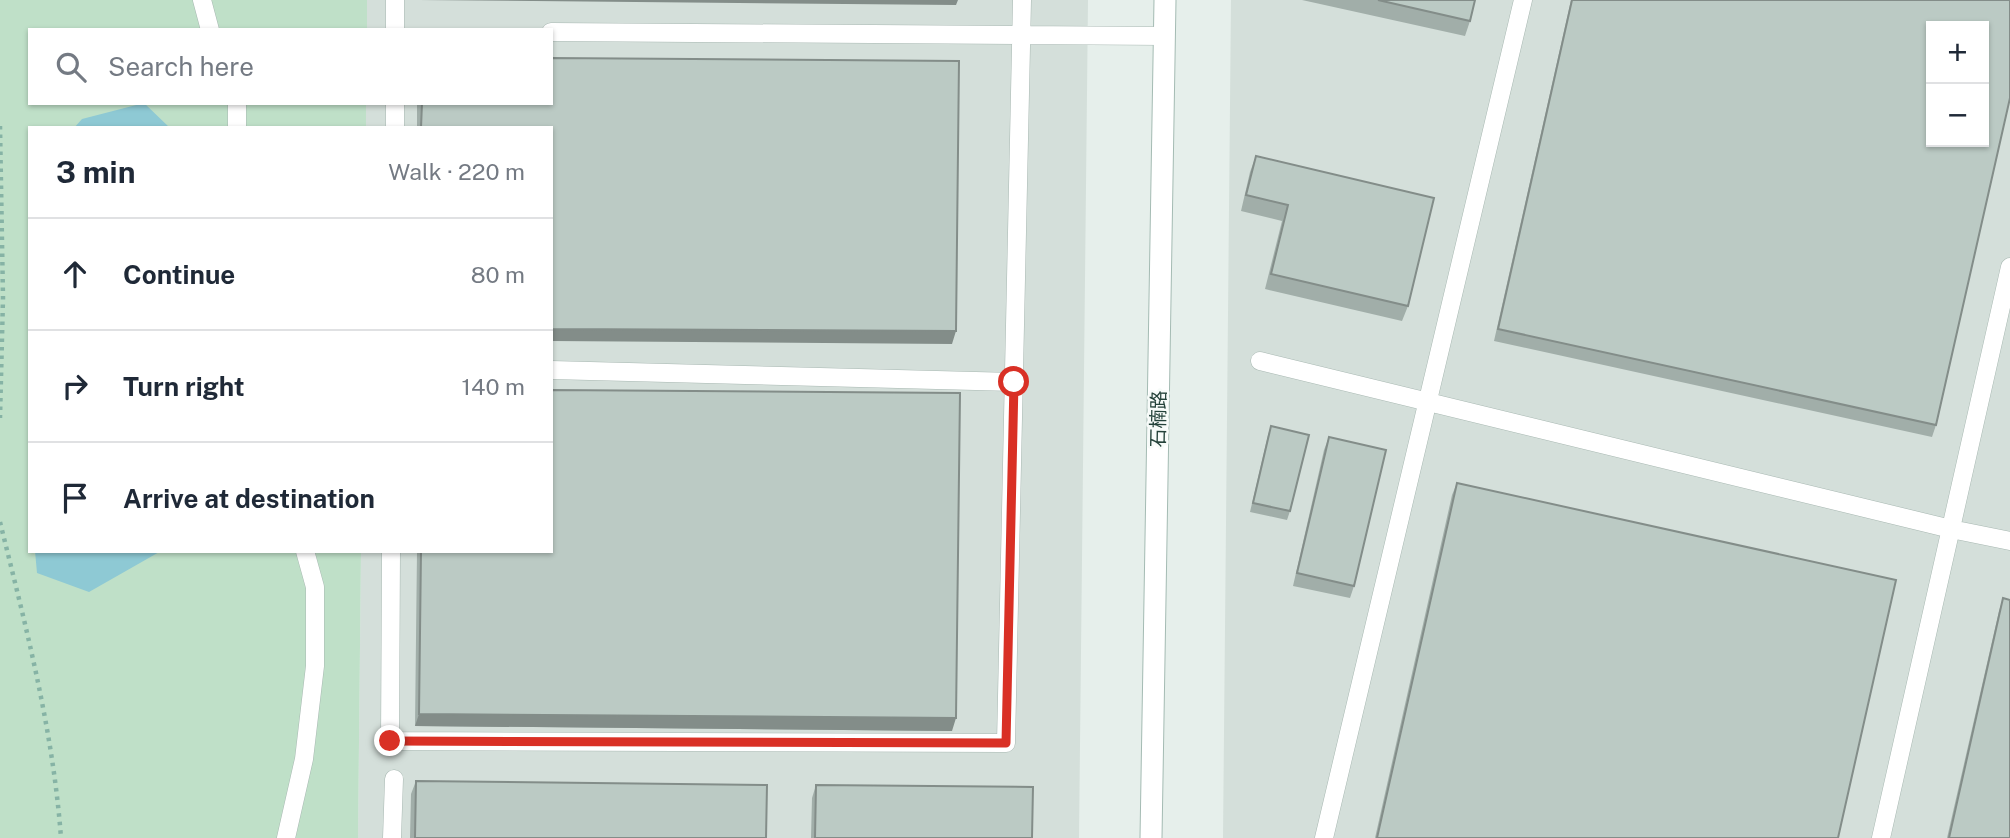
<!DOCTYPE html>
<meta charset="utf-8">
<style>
:root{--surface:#fff;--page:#f6f6f7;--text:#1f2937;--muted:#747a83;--line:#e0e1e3}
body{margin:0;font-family:"Public Sans","Noto Sans SC",sans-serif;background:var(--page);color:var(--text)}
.controls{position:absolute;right:21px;top:21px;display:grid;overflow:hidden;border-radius:0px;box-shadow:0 2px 5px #0004}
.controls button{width:63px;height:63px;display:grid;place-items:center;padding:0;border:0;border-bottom:2px solid var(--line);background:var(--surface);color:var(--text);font:35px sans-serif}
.stop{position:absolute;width:21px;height:21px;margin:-16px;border:5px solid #d93025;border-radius:50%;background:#fff}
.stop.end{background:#d93025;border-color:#fff;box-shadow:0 2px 7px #0008}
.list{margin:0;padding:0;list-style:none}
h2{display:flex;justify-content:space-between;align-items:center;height:91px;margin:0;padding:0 28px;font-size:30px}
h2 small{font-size:23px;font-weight:400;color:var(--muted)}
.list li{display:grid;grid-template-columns:46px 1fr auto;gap:21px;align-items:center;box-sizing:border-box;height:112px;padding:0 28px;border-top:2px solid var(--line)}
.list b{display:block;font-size:26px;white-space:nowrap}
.list em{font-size:23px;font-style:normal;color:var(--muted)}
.icon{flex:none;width:38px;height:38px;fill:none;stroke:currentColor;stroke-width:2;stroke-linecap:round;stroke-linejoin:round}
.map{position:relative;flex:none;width:2010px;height:838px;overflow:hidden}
.search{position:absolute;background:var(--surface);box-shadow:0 2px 5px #0004;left:28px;top:28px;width:525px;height:77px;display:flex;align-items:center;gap:18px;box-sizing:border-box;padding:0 24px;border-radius:0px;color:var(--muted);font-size:26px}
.panel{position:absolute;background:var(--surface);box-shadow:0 2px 5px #0004;left:28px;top:126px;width:525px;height:427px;border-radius:0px}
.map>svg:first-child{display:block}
</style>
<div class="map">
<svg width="2010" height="838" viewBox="0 0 2010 838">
<rect width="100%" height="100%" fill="#e6efeb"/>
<path fill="#d4dfda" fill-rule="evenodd" d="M367,0h721l-9,838h-721l3,-287h190v-423h-185v-25h185v-73h-184z
M1231,0h779v838h-787zM1931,26h53v116h-53z"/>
<path fill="#bfe0c8" d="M0,0h367v30h-337v73h336v25h-336v423h331l-3,287h-358z"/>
<path fill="#8ec9d4" d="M144,103l26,25h-96l8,-9z
M35,551h126l-72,41 -52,-19z"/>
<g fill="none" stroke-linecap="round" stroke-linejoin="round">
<defs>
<path id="lane" d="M202,0l8,30
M395,30v-30
M551,32l614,4
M237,103v25
M395,128v-25
M1260,361l691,168 59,12
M551,370l463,12
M391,551l-1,190 616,2 16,-743
M286,838l18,-79 11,-93v-79l-10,-36
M392,838l2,-59
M1324,838l199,-838
M1881,838l129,-571"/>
<path id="secondary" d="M1151,838l14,-838"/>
</defs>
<use href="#lane" stroke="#a8b8b2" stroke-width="19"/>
<use href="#secondary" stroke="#a4bbb3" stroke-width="23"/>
<path stroke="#86b3a5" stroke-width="4.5" stroke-dasharray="3.5 5" stroke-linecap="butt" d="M0,126l3,172 -3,120
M0,522c26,105 53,208 61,316"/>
<use href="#lane" stroke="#fff" stroke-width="18"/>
<use href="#secondary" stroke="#fff" stroke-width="21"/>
</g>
<path fill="#a1aea9" d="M1302,0h173l-5,21 -5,15z
M1571,0h439l-74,425 -4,12 -438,-96z
M417,103h134l401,241 -401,-216h-134z
M1256,156l152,150 -6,15 -137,-32 17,-68 -41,-10 9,-39z
M1271,426l19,85 -3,9 -37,-8 18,-77z
M1329,437l25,149 -4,12 -57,-12 31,-136z
M1457,483l381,355h-463l77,-343z
M417,551h134l401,180 -537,-5z
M2003,598l7,240h-63l52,-227z
M416,781l350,57h-356l1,-44z
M816,785l216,53h-221l1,-40z"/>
<path fill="#838d89" d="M419,0h539l-2,5z
M551,329l405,2 -4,13 -401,-3z
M419,714l537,4 -4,13 -537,-5z"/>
<path fill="#bbcac4" stroke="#838d89" stroke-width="2" fill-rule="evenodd" d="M1378,0h97l-5,21z
M1572,0h438v98l-74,327 -438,-96zM1931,26h53v116h-53z
M551,58l408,3 -3,270 -405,-2v-201h-130l1,-25h129z
M1256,156l178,42 -26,108 -137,-32 17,-69 -42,-10z
M551,390l409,3 -4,325 -537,-4 2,-163h130z
M1271,426l38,9 -19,76 -37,-8z
M1329,437l57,13 -32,136 -57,-13z
M1457,483l439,97 -58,258h-461z
M2003,598l7,2v238h-61z
M416,781l351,4 -1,53h-351z
M816,785l217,2 -1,51h-217z"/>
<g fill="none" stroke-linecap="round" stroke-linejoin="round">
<path stroke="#d93025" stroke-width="9" d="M390,741l616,2 8,-361"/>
</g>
<g text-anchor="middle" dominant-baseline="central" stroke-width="5" stroke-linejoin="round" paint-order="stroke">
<g font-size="19" fill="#24423a" stroke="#f7fbf9">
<text transform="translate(1158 419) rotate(-89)">石楠路</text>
</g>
</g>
</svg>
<div class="controls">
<button>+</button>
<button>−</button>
</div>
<div class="stop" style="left:1014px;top:382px"></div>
<div class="stop end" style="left:390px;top:741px"></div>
<div class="search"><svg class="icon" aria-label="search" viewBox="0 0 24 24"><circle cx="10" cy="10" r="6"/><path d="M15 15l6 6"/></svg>Search here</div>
<section class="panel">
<h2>3 min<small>Walk · 220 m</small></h2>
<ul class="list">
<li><svg class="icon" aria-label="ahead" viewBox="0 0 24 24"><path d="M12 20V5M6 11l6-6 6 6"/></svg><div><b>Continue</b></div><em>80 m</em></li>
<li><svg class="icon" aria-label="right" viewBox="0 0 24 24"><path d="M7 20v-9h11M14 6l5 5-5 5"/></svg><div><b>Turn right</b></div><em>140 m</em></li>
<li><svg class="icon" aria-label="arrive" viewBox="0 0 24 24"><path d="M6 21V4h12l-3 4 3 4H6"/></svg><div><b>Arrive at destination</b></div></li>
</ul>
</section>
</div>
